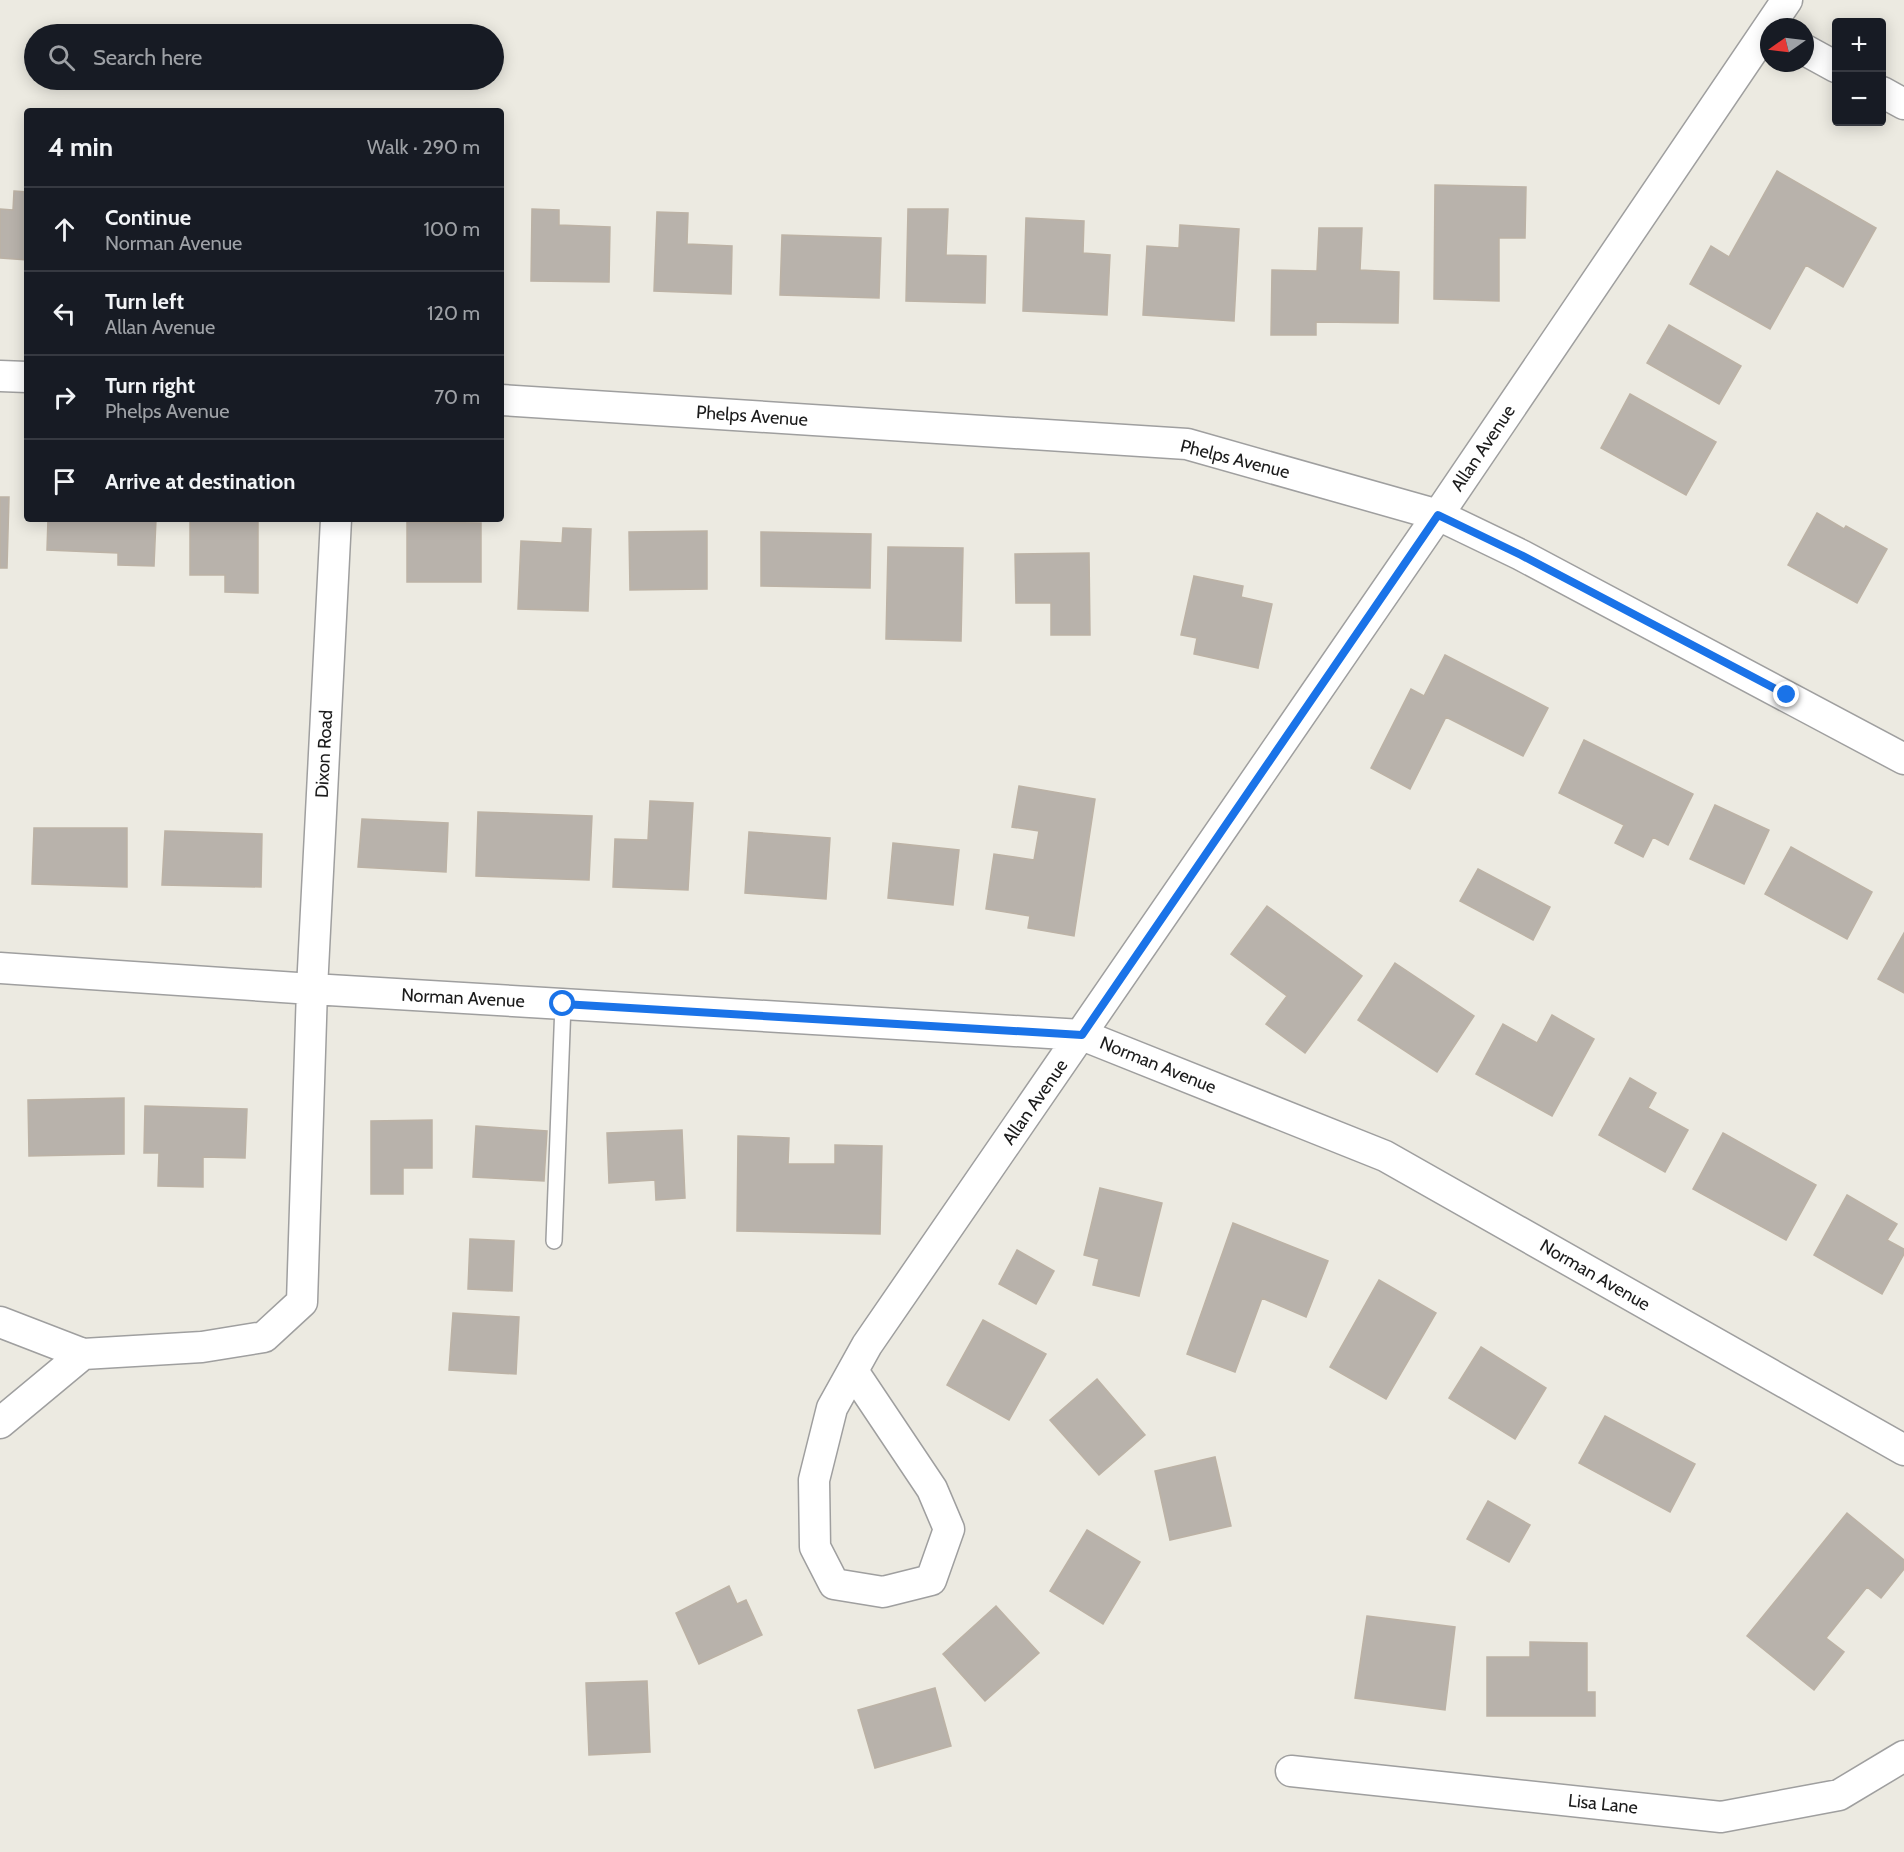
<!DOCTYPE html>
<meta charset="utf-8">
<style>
:root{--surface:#171b24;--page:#20242c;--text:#f1f3f6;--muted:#9ea1a6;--line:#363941}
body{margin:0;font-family:Cabin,sans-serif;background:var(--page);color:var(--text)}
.controls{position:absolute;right:18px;top:18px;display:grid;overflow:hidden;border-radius:6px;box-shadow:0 3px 15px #0003}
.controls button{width:54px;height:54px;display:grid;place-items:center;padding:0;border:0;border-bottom:2px solid var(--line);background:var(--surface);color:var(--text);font:30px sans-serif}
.compass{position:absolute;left:1760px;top:18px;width:54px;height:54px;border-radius:50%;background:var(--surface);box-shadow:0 3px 15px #0003;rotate:256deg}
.stop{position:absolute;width:18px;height:18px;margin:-14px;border:4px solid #1a73e8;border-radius:50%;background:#fff}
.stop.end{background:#1a73e8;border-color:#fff;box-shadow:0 2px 6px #0008}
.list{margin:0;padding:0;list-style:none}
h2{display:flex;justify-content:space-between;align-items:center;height:78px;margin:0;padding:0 24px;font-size:26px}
h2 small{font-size:20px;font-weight:400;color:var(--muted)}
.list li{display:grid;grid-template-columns:39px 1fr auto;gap:18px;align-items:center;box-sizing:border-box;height:84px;padding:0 24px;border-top:2px solid var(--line)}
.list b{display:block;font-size:22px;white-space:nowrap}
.list p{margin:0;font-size:20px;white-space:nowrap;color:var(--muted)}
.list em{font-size:20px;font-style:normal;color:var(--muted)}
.icon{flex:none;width:33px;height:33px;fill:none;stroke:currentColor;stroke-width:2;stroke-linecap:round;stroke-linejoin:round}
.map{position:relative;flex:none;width:1904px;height:1852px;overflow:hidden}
.search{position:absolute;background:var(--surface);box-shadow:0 3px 15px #0003;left:24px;top:24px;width:480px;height:66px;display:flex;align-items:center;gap:15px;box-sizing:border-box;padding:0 21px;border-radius:33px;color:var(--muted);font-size:22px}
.panel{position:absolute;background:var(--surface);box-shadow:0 3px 15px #0003;left:24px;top:108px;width:480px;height:414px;border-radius:6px}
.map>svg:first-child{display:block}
</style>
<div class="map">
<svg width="1904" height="1852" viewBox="0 0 1904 1852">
<rect width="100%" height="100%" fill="#eceae1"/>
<path fill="#b8b2ab" stroke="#bcb2a5" stroke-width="1.5" d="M1777,171l99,57 -33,59 -37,-22 -36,64 -80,-45 21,-38 18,11z
M1435,185l91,2 -1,51h-26v63l-65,-2z
M14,191l13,1v68l-27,-2v-49l13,1z
M532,209l27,1v15l51,2 -1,55 -78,-1z
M908,209h40l-2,46 40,1 -1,47 -79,-2z
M657,212l31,1 -1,31 45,2 -1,48 -77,-3z
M1026,218l58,3 -1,32 27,2 -3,60 -84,-4z
M1180,225l59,4 -5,92 -91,-6 4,-69 32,2z
M1319,228h43l-2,42 39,2 -1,51 -82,-1v13h-45l1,-65 45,1z
M782,235l99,3 -2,60 -99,-3z
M1669,325l72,41 -22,38 -72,-41z
M1630,394l86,48 -30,53 -85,-47z
M0,497h9l-2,71h-7z
M1817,513l27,16 2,-3 41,23 -30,54 -69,-38z
M48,519h108l-2,47 -36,-1v-12l-71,-3z
M190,519h68v74l-33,-1v-17h-35z
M407,522l74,1v59h-74z
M563,528l28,1 -3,82 -70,-2 3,-68 41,2z
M707,531v58l-77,1 -1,-58z
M761,532l110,2 -1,54 -109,-2z
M888,547l75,1 -2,93 -75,-2z
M1089,553l1,82h-39v-32h-35l-1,-49z
M1194,576l49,10 -2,11 31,7 -14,64 -64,-14 3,-16 -16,-3z
M1445,655l103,53 -25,48 -77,-39 -36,72 -39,-21 40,-79 13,7z
M1584,740l109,54 -25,51 -15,-8 -10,20 -28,-14 9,-18 -65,-32z
M1019,786l76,13 -21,137 -46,-8 2,-12 -44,-7 8,-55 40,6 5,-29 -27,-4z
M650,801l43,2 -5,87 -75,-3 2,-48 33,1z
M1715,805l54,25 -25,54 -54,-25z
M478,812l114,4 -3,64 -113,-4z
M362,819l86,4 -2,49 -88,-5z
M34,828h93v59l-95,-3z
M165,831l97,3 -1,53 -99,-2z
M749,832l81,6 -4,61 -81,-6z
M893,843l66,7 -6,55 -65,-7z
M1791,847l81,45 -25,47 -82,-45z
M1478,869l72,38 -17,33 -73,-39z
M1267,906l95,70 -57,77 -39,-29 21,-28 -56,-42z
M1904,933v60l-26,-14z
M1395,963l79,53 -37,56 -79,-52z
M1552,1015l42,24 -42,77 -76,-42 27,-50 34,19z
M1630,1078l26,15 -8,15 40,22 -23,42 -66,-37z
M124,1098v56l-95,2 -1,-56z
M145,1106l102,3 -2,49 -42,-1v30l-45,-1 1,-33h-15z
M432,1120v48h-29v26h-32v-73z
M476,1126l71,5 -3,50 -71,-4z
M682,1130l3,68 -29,2 -1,-20 -46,3 -2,-50z
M1723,1133l93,52 -30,55 -93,-51z
M738,1136l51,2 -1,26h47v-19l47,1 -2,88 -143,-3z
M1100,1188l62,15 -23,93 -46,-11 6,-26 -15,-4z
M1847,1195l50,29 -10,16 17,9v5l-22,40 -68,-39z
M1233,1223l95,38 -22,56 -44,-19 -27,74 -48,-18z
M470,1239l44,2 -2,50 -44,-2z
M1017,1250l37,21 -18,33 -37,-20z
M1379,1280l57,33 -50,86 -56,-32z
M453,1313l66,4 -3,57 -67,-4z
M983,1320l63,34 -37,66 -62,-35z
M1481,1347l65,41 -31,51 -66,-41z
M1097,1379l48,56 -46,40 -49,-55z
M1605,1416l90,48 -25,48 -91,-49z
M1215,1457l16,69 -61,14 -15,-69z
M1488,1501l42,24 -21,37 -42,-23z
M1847,1513l57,47v9l-23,29 -14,-11 -41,51 18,14 -30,38 -67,-54z
M1087,1530l53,32 -37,62 -53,-33z
M729,1586l8,18 9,-4 16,35 -63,29 -23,-51z
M996,1606l43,47 -54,48 -42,-47z
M1367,1616l88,11 -10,83 -90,-12z
M1530,1642l57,1v49h8v24h-108v-59h43z
M647,1681l3,71 -61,3 -3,-72z
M935,1688l16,58 -76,22 -17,-58z"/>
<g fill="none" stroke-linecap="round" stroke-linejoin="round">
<defs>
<path id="lane" d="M554,1241l9,-237"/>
<path id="street" d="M1805,50l31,17
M1882,92l22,12
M0,376l27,1
M501,400l686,44 251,71 83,40 383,204
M0,968l312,21 770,46 303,121 519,294
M0,1322l83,32 119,-7 62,-10 38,-35 10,-313 24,-470
M853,1371l79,118 17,40 -18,51 -48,12 -49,-8 -19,-37 -1,-67 18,-72 35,-63 571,-830 349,-515
M0,1423l83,-69
M1291,1771l430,46 118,-22 65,-39"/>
</defs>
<use href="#lane" stroke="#9f9f9f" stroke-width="18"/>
<use href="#street" stroke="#9f9f9f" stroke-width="33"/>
<use href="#lane" stroke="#fff" stroke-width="15"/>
<use href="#street" stroke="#fff" stroke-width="30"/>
</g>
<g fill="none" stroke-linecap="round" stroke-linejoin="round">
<path stroke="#1a73e8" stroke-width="8" d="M563,1004l519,31 356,-520 83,40 266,140"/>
</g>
<g text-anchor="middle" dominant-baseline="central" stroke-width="4.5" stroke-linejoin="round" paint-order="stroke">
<g font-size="18" fill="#1b1b1b" stroke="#fff">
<text transform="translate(752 416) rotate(4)">Phelps Avenue</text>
<text transform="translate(1483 448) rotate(-56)">Allan Avenue</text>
<text transform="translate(1235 459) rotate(14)">Phelps Avenue</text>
<text transform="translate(324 754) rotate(-87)">Dixon Road</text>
<text transform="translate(463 998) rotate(3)">Norman Avenue</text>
<text transform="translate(1158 1065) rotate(22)">Norman Avenue</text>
<text transform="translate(1035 1102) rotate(-55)">Allan Avenue</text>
<text transform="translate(1595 1275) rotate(30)">Norman Avenue</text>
<text transform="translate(1603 1804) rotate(6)">Lisa Lane</text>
</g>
</g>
</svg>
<div class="controls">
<button>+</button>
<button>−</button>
</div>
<svg class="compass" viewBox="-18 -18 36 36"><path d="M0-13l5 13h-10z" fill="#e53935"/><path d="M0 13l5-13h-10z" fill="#9ea1a6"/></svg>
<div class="stop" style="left:563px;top:1004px"></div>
<div class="stop end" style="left:1787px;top:695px"></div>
<div class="search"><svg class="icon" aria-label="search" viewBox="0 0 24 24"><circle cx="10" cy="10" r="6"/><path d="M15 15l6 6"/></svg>Search here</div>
<section class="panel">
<h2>4 min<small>Walk · 290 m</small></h2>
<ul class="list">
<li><svg class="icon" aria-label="ahead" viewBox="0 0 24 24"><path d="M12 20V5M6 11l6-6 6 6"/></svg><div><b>Continue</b><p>Norman Avenue</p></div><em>100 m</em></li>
<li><svg class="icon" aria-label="left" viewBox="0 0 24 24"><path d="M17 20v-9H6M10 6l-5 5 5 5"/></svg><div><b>Turn left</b><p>Allan Avenue</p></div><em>120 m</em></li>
<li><svg class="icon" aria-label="right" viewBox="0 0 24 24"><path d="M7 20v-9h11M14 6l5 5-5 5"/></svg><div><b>Turn right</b><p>Phelps Avenue</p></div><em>70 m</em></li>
<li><svg class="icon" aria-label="arrive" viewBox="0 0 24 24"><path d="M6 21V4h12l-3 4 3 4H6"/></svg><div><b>Arrive at destination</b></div></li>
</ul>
</section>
</div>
